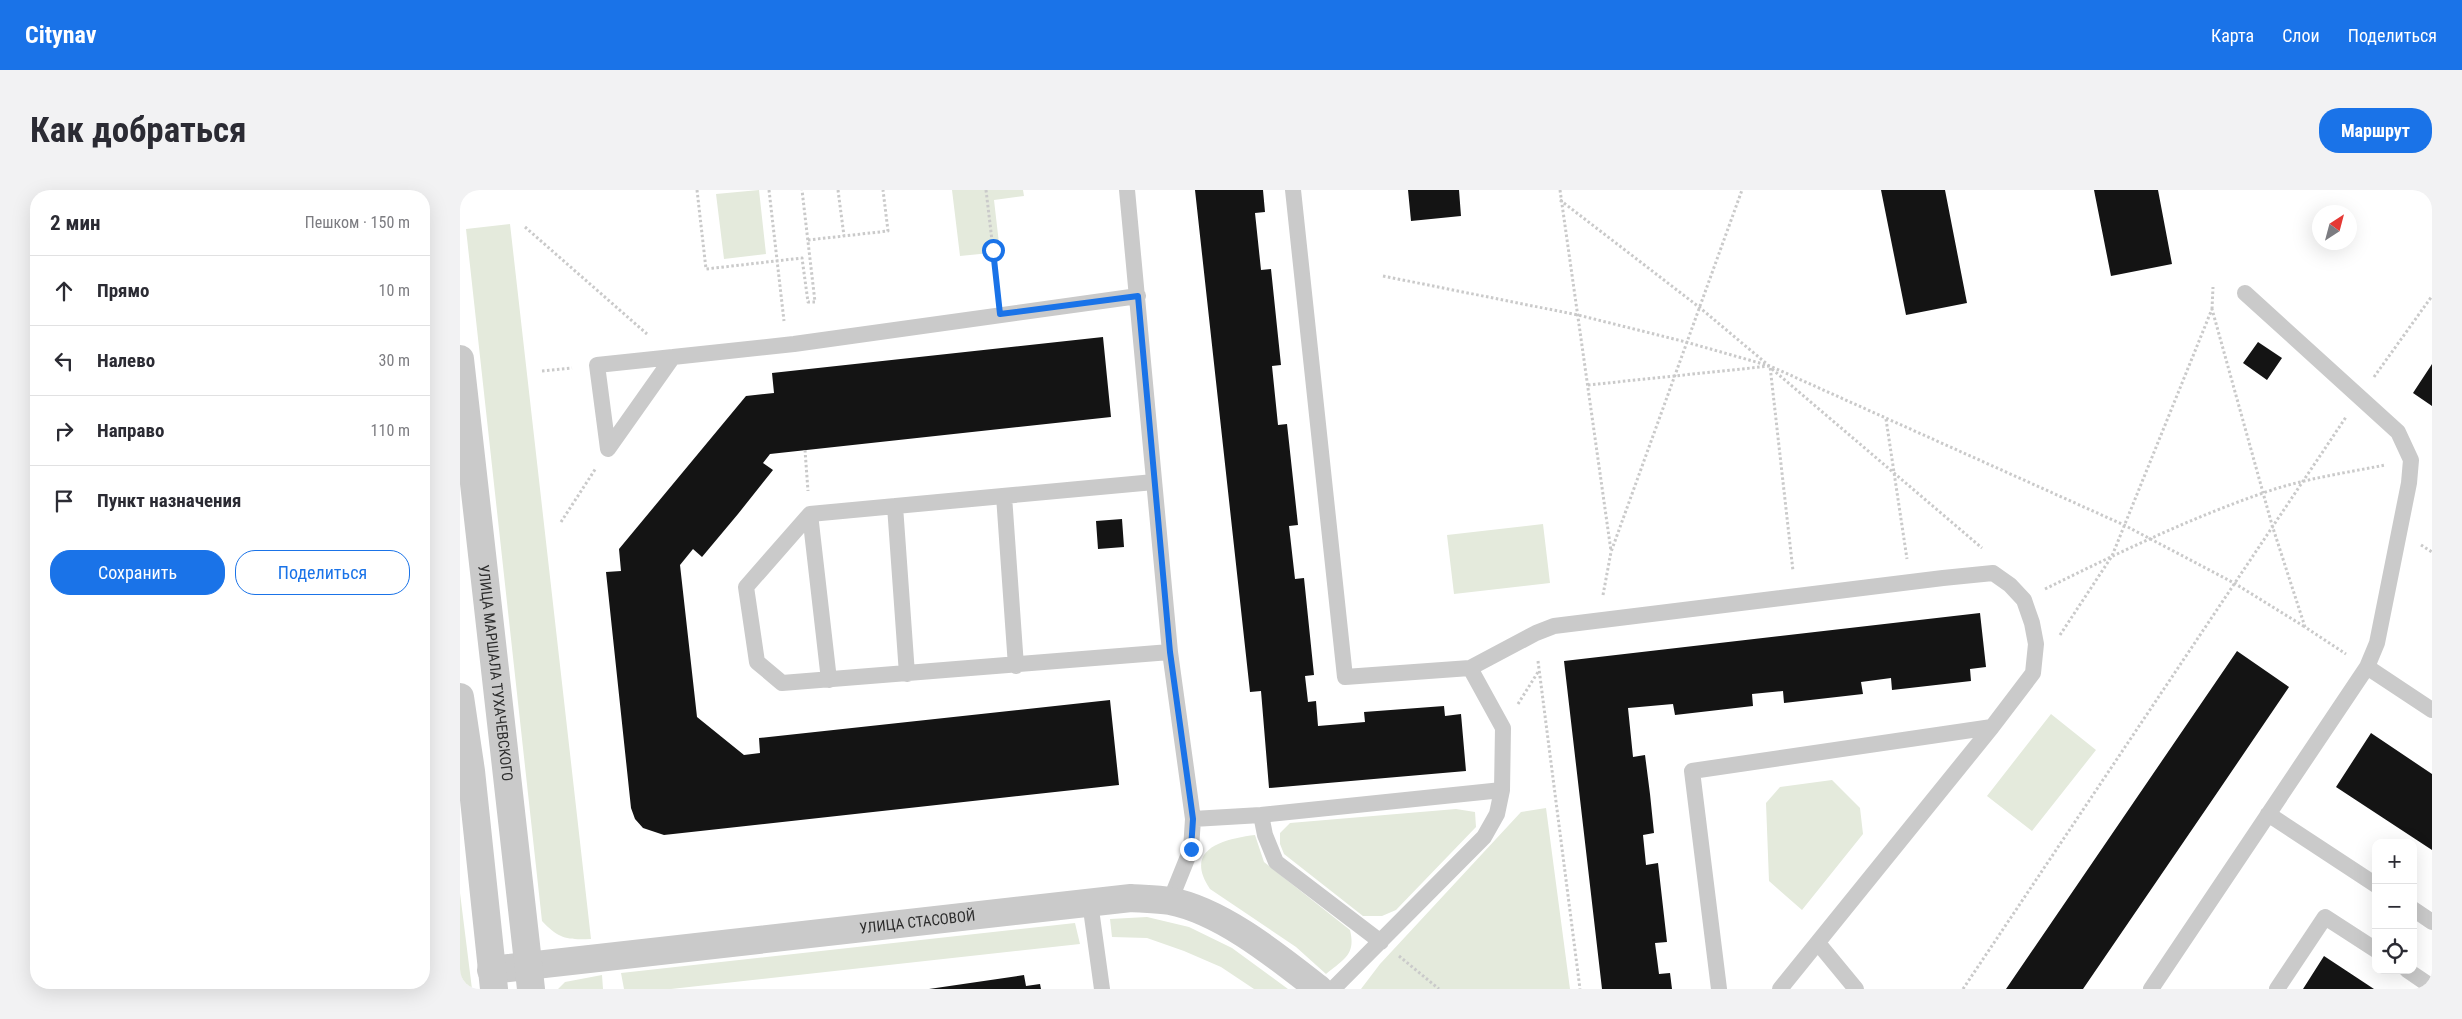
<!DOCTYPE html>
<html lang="ru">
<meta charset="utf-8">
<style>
:root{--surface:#fff;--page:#f2f2f3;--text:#2b2b33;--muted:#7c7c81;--line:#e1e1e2;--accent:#1a73e8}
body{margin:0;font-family:"Roboto Condensed",sans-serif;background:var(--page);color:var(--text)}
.controls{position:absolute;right:15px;bottom:15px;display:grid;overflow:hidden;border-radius:10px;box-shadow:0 5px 20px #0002}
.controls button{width:45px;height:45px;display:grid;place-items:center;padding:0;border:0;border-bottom:1px solid var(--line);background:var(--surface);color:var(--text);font:25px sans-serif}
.compass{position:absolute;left:1852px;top:15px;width:45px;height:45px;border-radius:50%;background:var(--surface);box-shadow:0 5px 20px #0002;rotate:36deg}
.stop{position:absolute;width:15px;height:15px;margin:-11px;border:4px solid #1a73e8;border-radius:50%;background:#fff}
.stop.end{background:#1a73e8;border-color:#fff;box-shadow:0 1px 5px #0008}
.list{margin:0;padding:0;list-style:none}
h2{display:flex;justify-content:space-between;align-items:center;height:65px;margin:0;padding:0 20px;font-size:21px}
h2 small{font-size:16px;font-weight:400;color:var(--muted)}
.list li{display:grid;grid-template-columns:32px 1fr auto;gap:15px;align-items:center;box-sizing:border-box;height:70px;padding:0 20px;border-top:1px solid var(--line)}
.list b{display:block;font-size:19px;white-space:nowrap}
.list em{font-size:16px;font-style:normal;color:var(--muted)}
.actions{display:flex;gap:10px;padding:15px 20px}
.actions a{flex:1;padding:11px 0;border:1px solid var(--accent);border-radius:20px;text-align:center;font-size:18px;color:var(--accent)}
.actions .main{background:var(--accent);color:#fff}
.icon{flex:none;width:28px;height:28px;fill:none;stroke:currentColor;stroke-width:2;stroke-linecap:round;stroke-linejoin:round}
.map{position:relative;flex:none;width:1972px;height:799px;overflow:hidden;border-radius:20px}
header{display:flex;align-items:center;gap:30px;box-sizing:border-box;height:70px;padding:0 25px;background:var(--accent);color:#fff}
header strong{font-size:24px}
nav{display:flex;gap:28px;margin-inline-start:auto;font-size:18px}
.intro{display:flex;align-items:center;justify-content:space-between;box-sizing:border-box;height:120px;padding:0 30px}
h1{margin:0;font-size:35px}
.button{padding:12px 22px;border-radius:20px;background:var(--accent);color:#fff;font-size:18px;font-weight:700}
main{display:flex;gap:30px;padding:0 30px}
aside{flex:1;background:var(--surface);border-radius:20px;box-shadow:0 5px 20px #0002}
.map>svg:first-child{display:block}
</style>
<header>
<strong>Citynav</strong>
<nav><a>Карта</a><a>Слои</a><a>Поделиться</a></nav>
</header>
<div class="intro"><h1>Как добраться</h1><a class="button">Маршрут</a></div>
<main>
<aside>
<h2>2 мин<small>Пешком · 150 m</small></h2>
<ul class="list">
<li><svg class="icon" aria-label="ahead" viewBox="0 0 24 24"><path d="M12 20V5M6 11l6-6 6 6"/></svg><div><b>Прямо</b></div><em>10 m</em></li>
<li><svg class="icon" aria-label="left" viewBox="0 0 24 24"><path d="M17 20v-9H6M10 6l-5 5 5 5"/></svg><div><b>Налево</b></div><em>30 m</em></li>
<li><svg class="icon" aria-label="right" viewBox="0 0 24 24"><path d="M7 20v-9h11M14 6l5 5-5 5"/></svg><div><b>Направо</b></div><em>110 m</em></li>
<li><svg class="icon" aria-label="arrive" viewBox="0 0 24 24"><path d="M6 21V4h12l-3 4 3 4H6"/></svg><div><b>Пункт назначения</b></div></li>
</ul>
<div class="actions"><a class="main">Сохранить</a><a>Поделиться</a></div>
</aside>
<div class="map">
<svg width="1972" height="799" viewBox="0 0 1972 799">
<rect width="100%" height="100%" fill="#fff"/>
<path fill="#e4eadc" d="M299,0l7,64 -42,5 -8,-65z
M492,0h71l1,6 -30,4 6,52 -40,4z
M50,34l81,715c-24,1 -32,0 -49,-18l-76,-692z
M1083,334l7,59 -96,11 -7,-59z
M1591,524l45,36 -64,81 -45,-35z
M1372,590l28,28 3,26 -61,76 -33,-29 -3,-78 14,-16z
M1086,618l24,181h-209l19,-25 141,-152z
M996,619l19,3 1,15 -80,83 -14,6h-19l-79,-62 -4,-10v-11l10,-10z
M795,645l9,27 86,68c6,25 -6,29 -24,44l-30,-27 -86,-58c-27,-40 13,-50 45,-54z
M0,703l12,96h-12z
M687,727l42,10 43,21 56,41h-34l-33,-22 -37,-16 -37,-13 -35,-1 -2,-18z
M615,733l5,21 -409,45h-47l-3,-16z
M142,785l1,14h-45l7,-7z"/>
<path fill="#141414" d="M735,0h68l2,22 -10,1 6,57 10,-1 10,96 -9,1 6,59 9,-1 11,101 -9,1 6,53 9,-1 10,97 -9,1 3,26 8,-1 2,25 47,-4 -1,-10 80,-6 1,10 16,-2 5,57 -197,17 -8,-97 -11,1z
M948,0h51l2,26 -50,5z
M1421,0h64l22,113 -61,12z
M1634,0h64l14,74 -61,12z
M643,147l8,80 -341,37 -7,9 10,7 -35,44 -36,43 -9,-8 -13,16 17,152 47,38 16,-2 -1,-15 351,-38 9,85 -455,50 -21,-7 -8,-9 -4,-11 -25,-236 15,-1 -2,-22 127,-153 28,-3 -2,-20z
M1798,152l24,16 -15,22 -24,-17z
M1972,174v42l-19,-13z
M662,329l2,28 -26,2 -2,-28z
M1520,423l6,54 -16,2 1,12 -79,9 -1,-12 -30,4 2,12 -79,9 -1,-12 -31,3 1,12 -78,9 -2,-11 -45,4 5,49 12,-2 5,39 4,39 -11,2 3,30 12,-2 9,79 -12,1 4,31 11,-1 2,16h-70l-38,-328z
M1777,461l52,36 -72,106 -134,196h-77z
M1911,543l61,41v76l-96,-63z
M1864,766l50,33h-71z
M564,785l2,11 14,-2 1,5h-112z"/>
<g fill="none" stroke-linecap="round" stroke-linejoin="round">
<path stroke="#cacaca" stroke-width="3" stroke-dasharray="2.5 2.5" stroke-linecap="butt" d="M237,0l9,79 96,-11 6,44h7l-13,-112
M309,0l15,131
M378,0l6,46
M526,0l12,101
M1100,0l51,361
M1100,10l139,107 68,57
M65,37l122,107
M348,50l80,-9 -5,-41
M923,86l195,39 108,27 84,24 354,159 110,58 71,44
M1752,119l1,-22
M1312,179l210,179
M82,181l30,-3
M1914,187l58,-81
M1128,195l182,-19 23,205
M1426,229l21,140
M345,260l3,41
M101,332l35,-54
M1961,355l11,7
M1585,399c71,-35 143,-70 218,-96 39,-14 82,-20 122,-28
M1143,405l8,-43 131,-362
M1600,445l52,-79 100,-247 60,216 33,102 41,27
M1078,471l42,328
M1058,514l20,-32
M939,766l40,33
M1503,799l383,-572"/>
<path stroke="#cacaca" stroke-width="16" d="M667,0l43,462 23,167 -2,30 -21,52
M833,0l52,487 125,-9 33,60 -1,62 -5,24 -13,23 -151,152
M213,167l-76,8 11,84 65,-92 121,-13 344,-48
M694,292l-344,32 -64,73 11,75 25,21 388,-31
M544,306l12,170
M435,316l12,168
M350,324l19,166
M1907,477l65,43
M1010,478l66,-35 18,-7 389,-48 50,-5 17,12 14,15 8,23 4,21 -3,29 -41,54 -212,262
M1808,624l108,71
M801,625l4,20 11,27 105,80
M733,629l68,-4 241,-25
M630,712l12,87
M1953,719l19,13
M1358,753l38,46
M1947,780l25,17
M1259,799l-27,-218 300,-44
M1691,799l216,-322 10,-24 32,-160 2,-23 -13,-28 -153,-139
M1817,799l48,-72 51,33"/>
<path stroke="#cacaca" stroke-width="28" id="s1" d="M31,780l640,-72c13,1 26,1 39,3 52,10 108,56 149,88"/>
<g stroke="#cacaca" stroke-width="28">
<path id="s2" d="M0,169l71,630"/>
<path d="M0,507l11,74 23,218"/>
</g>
</g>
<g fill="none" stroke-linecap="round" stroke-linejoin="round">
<path stroke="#1a73e8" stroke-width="6" d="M533,60l7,64 138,-18 32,356 23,167 -2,30"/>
</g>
<g text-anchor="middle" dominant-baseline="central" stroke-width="5" stroke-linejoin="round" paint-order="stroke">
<g font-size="15" fill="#2d2d2d" stroke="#fff">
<text stroke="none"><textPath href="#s2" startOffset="316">УЛИЦА МАРШАЛА ТУХАЧЕВСКОГО</textPath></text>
<text stroke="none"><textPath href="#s1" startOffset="429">УЛИЦА СТАСОВОЙ</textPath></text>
</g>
</g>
</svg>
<div class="controls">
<button>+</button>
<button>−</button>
<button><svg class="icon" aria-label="locate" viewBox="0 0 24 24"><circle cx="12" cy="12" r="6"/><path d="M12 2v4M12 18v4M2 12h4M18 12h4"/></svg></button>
</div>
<svg class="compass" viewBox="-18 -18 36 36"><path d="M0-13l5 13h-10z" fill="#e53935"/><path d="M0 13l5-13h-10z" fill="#7c7c81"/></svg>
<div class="stop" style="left:533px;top:60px"></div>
<div class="stop end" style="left:731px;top:659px"></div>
</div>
</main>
